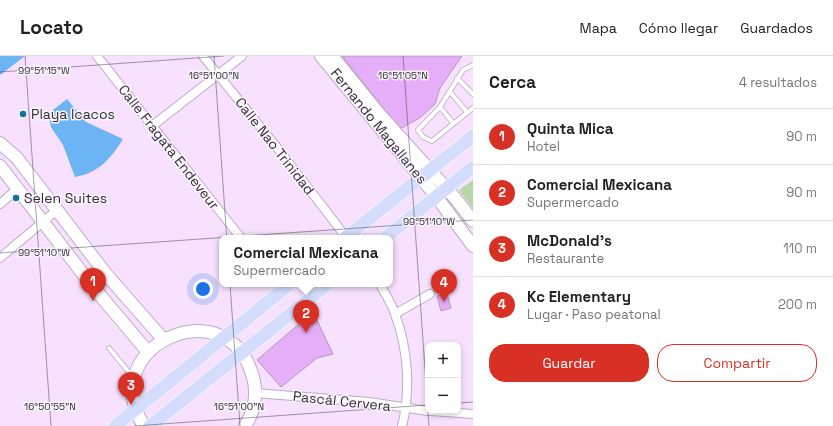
<!DOCTYPE html>
<html lang="es">
<meta charset="utf-8">
<style>
:root{--surface:#fff;--page:#f2f2f2;--text:#222;--muted:#767676;--line:#e0e0e0;--accent:#d93025}
body{margin:0;font-family:"Space Grotesk",sans-serif;background:var(--page);color:var(--text)}
.controls{position:absolute;right:12px;bottom:12px;display:grid;overflow:hidden;border-radius:8px;box-shadow:0 2px 6px #0003}
.controls button{width:36px;height:36px;display:grid;place-items:center;padding:0;border:0;border-bottom:1px solid var(--line);background:var(--surface);color:var(--text);font:20px sans-serif}
.you{position:absolute;left:203px;top:233px;width:14px;height:14px;margin:-10px;border:3px solid #fff;border-radius:50%;background:#1a73e8;box-shadow:0 0 0 6px #1a73e833}
.badge{display:grid;place-items:center;width:26px;height:26px;border-radius:50%;background:var(--accent);color:#fff;font-size:13px;font-weight:700}
.pin{position:absolute;translate:-50% -33px;filter:drop-shadow(0 1px 2px #0008)}
.pin::after{content:'';position:absolute;top:21px;width:14px;height:12px;background:inherit;clip-path:polygon(0 0,100% 0,50% 100%)}
.popup{position:absolute;left:219px;top:179px;width:174px;height:52px;box-sizing:border-box;display:grid;place-content:center;border-radius:8px;background:var(--surface);filter:drop-shadow(0 1px 3px #0005);font-size:13px;white-space:nowrap;color:var(--muted)}
.popup b{font-size:15px;color:var(--text)}
.popup::after{content:'';position:absolute;left:50%;top:100%;margin-left:-8px;border:8px solid transparent;border-top-color:var(--surface)}
.list{margin:0;padding:0;list-style:none}
h2{display:flex;justify-content:space-between;align-items:center;height:52px;margin:0;padding:0 16px;font-size:17px}
h2 small{font-size:13px;font-weight:400;color:var(--muted)}
.list li{display:grid;grid-template-columns:26px 1fr auto;gap:12px;align-items:center;box-sizing:border-box;height:56px;padding:0 16px;border-top:1px solid var(--line)}
.list b{display:block;font-size:15px;white-space:nowrap}
.list p{margin:0;font-size:13px;white-space:nowrap;color:var(--muted)}
.list em{font-size:13px;font-style:normal;color:var(--muted)}
.actions{display:flex;gap:8px;padding:12px 16px}
.actions a{flex:1;padding:9px 0;border:1px solid var(--accent);border-radius:16px;text-align:center;font-size:14px;color:var(--accent)}
.actions .main{background:var(--accent);color:#fff}
.map{position:relative;flex:none;width:473px;height:370px;overflow:hidden}
header{display:flex;align-items:center;gap:24px;box-sizing:border-box;height:56px;padding:0 20px;background:var(--surface);border-bottom:1px solid var(--line)}
header strong{font-size:19px}
nav{display:flex;gap:22px;margin-inline-start:auto;font-size:14px}
main{display:flex}
aside{flex:1;background:var(--surface)}
.map>svg:first-child{display:block}
</style>
<header>
<strong>Locato</strong>
<nav><a>Mapa</a><a>Cómo llegar</a><a>Guardados</a></nav>
</header>
<main>
<div class="map">
<svg width="473" height="370" viewBox="0 0 473 370">
<rect width="100%" height="100%" fill="#f7e1fe"/>
<path fill="#b6d7aa" d="M473,124v29l-14,-19z"/>
<path fill="#6cb4f3" d="M0,0h25l-25,19z
M67,43l19,23 37,17c-12,19 -24,34 -48,38l-12,-32 -12,-18 -3,-13z"/>
<path fill="#e6aef9" stroke="#b09cb7" d="M342,0h120l-22,32 -5,16 -14,13 -21,12z
M447,238l4,14 -10,3 -4,-15z
M313,256l20,42 -16,4 -36,29 -24,-27z"/>
<g fill="none" stroke-linecap="round" stroke-linejoin="round">
<defs>
<path id="lane" d="M473,9l-10,5 -23,37 -22,23 5,7 9,4 41,-33
M457,22l16,16
M450,36l17,20
M440,51l13,16
M109,292l23,28"/>
<path id="street" d="M97,0l144,182
M203,0l76,94 67,87
M152,70l90,-70
M0,148l17,-15
M0,202l57,-48
M380,228c5,10 12,20 15,30 13,34 16,77 7,112
M395,258l35,-20
M255,337l114,9 59,9
M431,355l42,3"/>
<path id="secondary" d="M321,0l115,140 37,50
M332,0l49,60 74,82 18,23
M0,87l17,15 89,116 57,65
M0,110l93,121 55,65
M144,370c-51,-79 82,-139 108,-52 6,17 3,37 -7,52"/>
<path id="primary" d="M345,182l128,-102
M385,182l88,-71
M115,370l175,-142
M150,370l178,-142"/>
</defs>
<use href="#lane" stroke="#bfaac6" stroke-width="5.5"/>
<use href="#street" stroke="#bfaac6" stroke-width="10"/>
<use href="#secondary" stroke="#bfaac6" stroke-width="14"/>
<use href="#primary" stroke="#fff" stroke-width="14"/>
<use href="#lane" stroke="#fff" stroke-width="4"/>
<use href="#street" stroke="#fff" stroke-width="8"/>
<use href="#secondary" stroke="#fff" stroke-width="12"/>
<use href="#primary" stroke="#d4ddfd" stroke-width="13"/>
</g>
<path fill="none" stroke="#342c37" stroke-width="1" stroke-opacity="0.45" d="M25,0l26,370M214,0l26,370M403,0l26,370M0,16l224,-16M0,197l473,-33M458,347l15,-1M134,370l294,-21"/>
<g fill="#0c739f" stroke="#faf5fb" stroke-width="1.5">
<circle cx="23" cy="58" r="4"/>
<circle cx="16" cy="142" r="4"/>
</g>
<g text-anchor="middle" dominant-baseline="central" stroke-width="3" stroke-linejoin="round" paint-order="stroke">
<g font-size="14" fill="#342c37" stroke="#faf5fb" text-anchor="start">
<text x="31" y="58">Playa Icacos</text>
<text x="24" y="142">Selen Suites</text>
</g>
<g font-size="14" fill="#342c37" stroke="#faf5fb">
<text transform="translate(379 70) rotate(51)">Fernando Magallanes</text>
<text transform="translate(275 90) rotate(52)">Calle Nao Trinidad</text>
<text transform="translate(169 91) rotate(52)">Calle Fragata Endeveur</text>
<text transform="translate(342 345) rotate(6)">Pascál Cervera</text>
</g>
</g>
<g font-size="10" text-anchor="middle" fill="#342c37" stroke="#faf5fb" stroke-width="3" stroke-linejoin="round" paint-order="stroke">
<text x="44" y="18">99°51'15"W</text>
<text x="214" y="23">16°51'00"N</text>
<text x="403" y="23">16°51'05"N</text>
<text x="429" y="169">99°51'10"W</text>
<text x="44" y="200">99°51'10"W</text>
<text x="50" y="354">16°50'55"N</text>
<text x="239" y="354">16°51'00"N</text>
</g>
</svg>
<div class="controls">
<button>+</button>
<button>−</button>
</div>
<div class="you"></div>
<div class="pin badge" style="left:93px;top:245px">1</div>
<div class="pin badge" style="left:306px;top:277px">2</div>
<div class="popup"><b>Comercial Mexicana</b>Supermercado</div>
<div class="pin badge" style="left:131px;top:349px">3</div>
<div class="pin badge" style="left:444px;top:246px">4</div>
</div>
<aside>
<h2>Cerca<small>4 resultados</small></h2>
<ul class="list">
<li><span class="badge">1</span><div><b>Quinta Mica</b><p>Hotel</p></div><em>90 m</em></li>
<li><span class="badge">2</span><div><b>Comercial Mexicana</b><p>Supermercado</p></div><em>90 m</em></li>
<li><span class="badge">3</span><div><b>McDonald's</b><p>Restaurante</p></div><em>110 m</em></li>
<li><span class="badge">4</span><div><b>Kc Elementary</b><p>Lugar · Paso peatonal</p></div><em>200 m</em></li>
</ul>
<div class="actions"><a class="main">Guardar</a><a>Compartir</a></div>
</aside>
</main>
